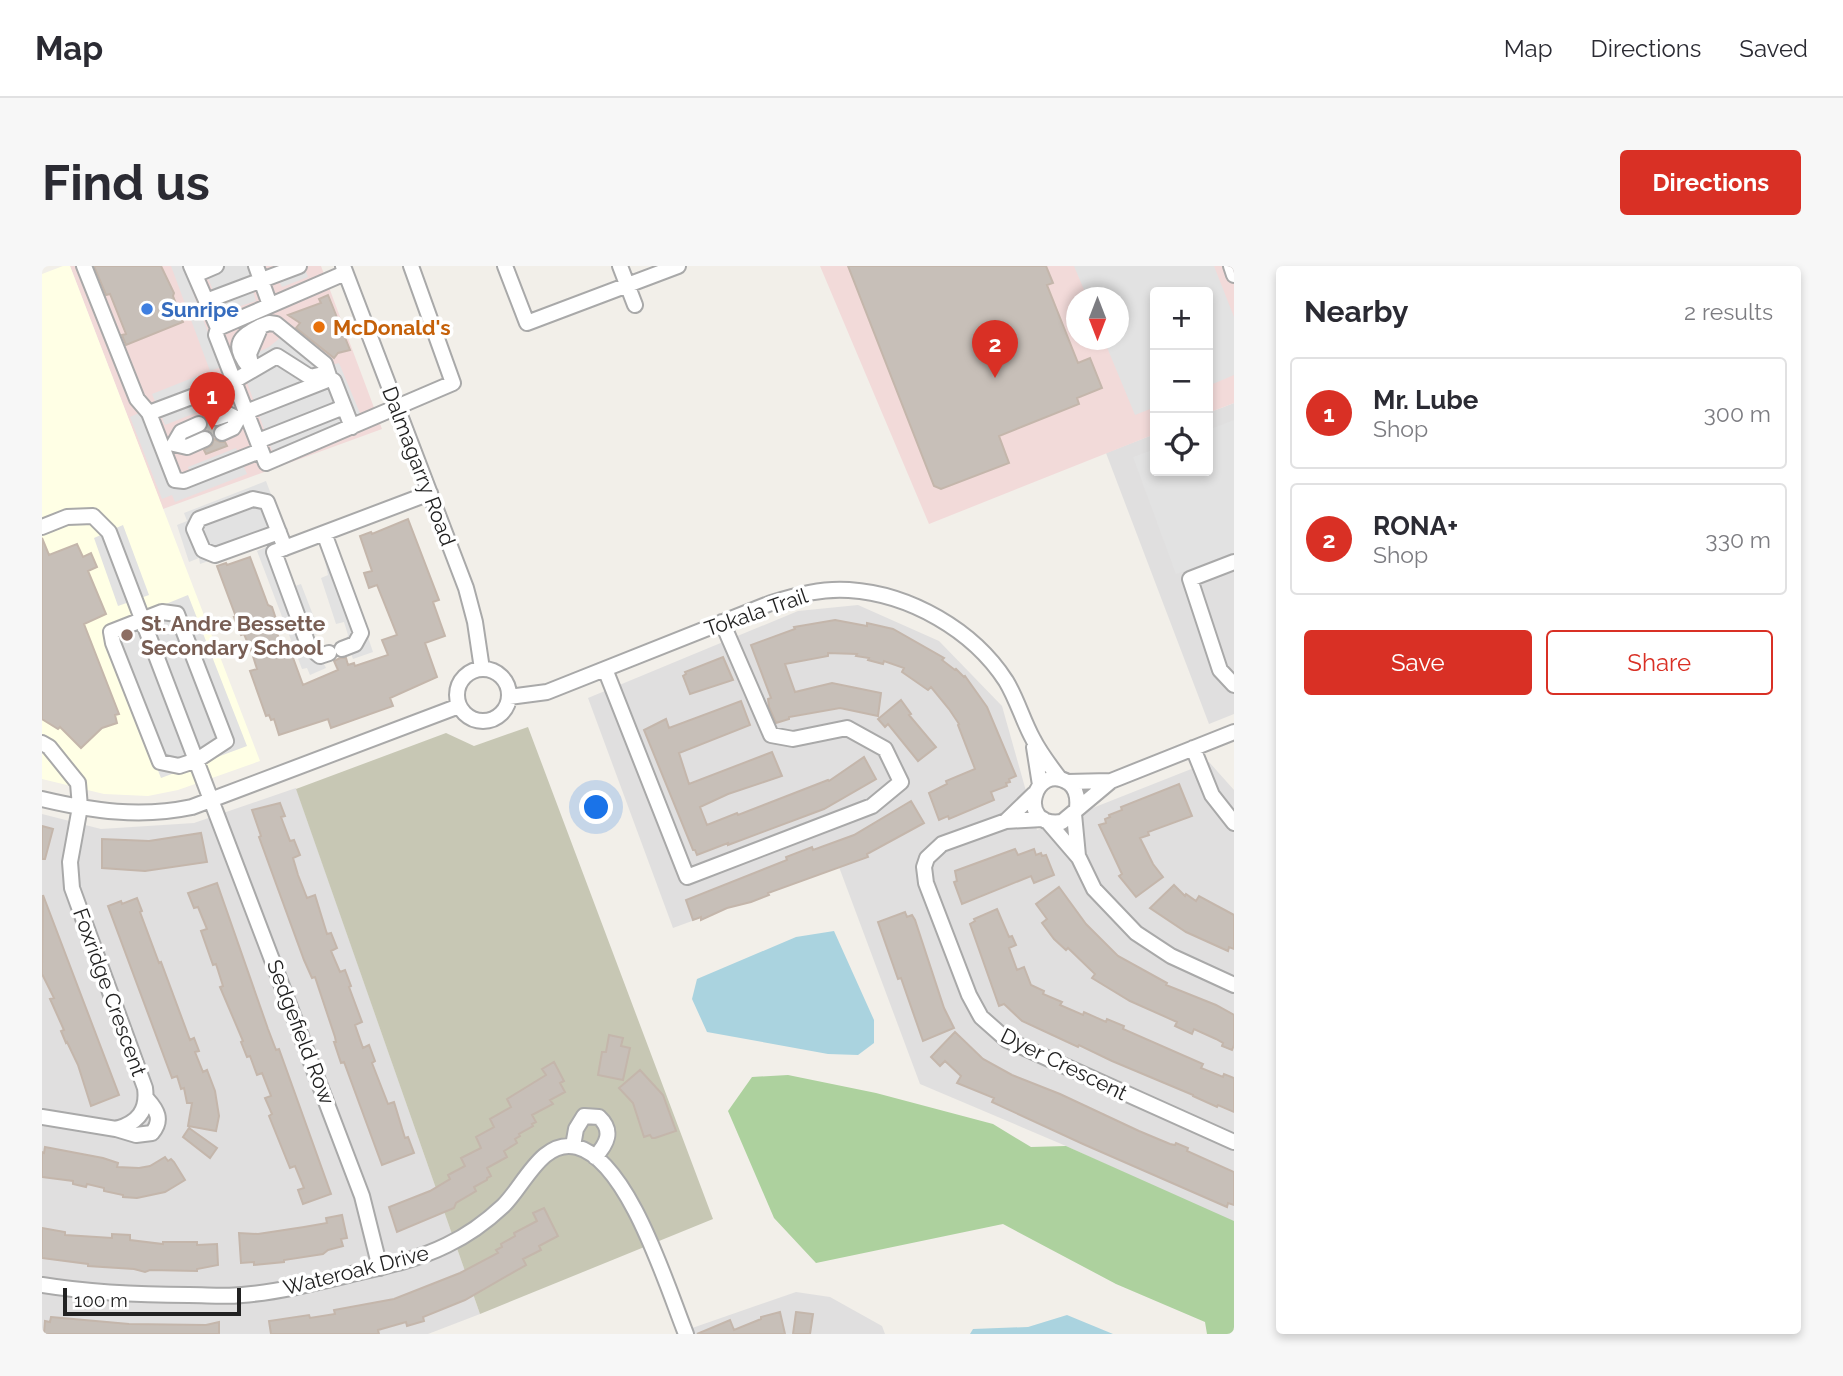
<!DOCTYPE html>
<meta charset="utf-8">
<style>
:root{--surface:#fff;--page:#f7f7f7;--text:#2b2b33;--muted:#7c7c81;--line:#e1e1e2;--accent:#d93025}
body{margin:0;font-family:Raleway,sans-serif;background:var(--page);color:var(--text)}
.controls{position:absolute;right:21px;top:21px;display:grid;overflow:hidden;border-radius:7px;box-shadow:0 4px 10px #0003}
.controls button{width:63px;height:63px;display:grid;place-items:center;padding:0;border:0;border-bottom:2px solid var(--line);background:var(--surface);color:var(--text);font:35px sans-serif}
.compass{position:absolute;left:1024px;top:21px;width:63px;height:63px;border-radius:50%;background:var(--surface);box-shadow:0 4px 10px #0003;rotate:180deg}
.scale{position:absolute;left:21px;bottom:18px;width:178px;box-sizing:border-box;padding-left:7px;border:4px solid #222;border-top:0;font-size:19px;line-height:24px;white-space:nowrap;color:#222;-webkit-text-stroke:5px #fff;paint-order:stroke}
.you{position:absolute;left:555px;top:542px;width:24px;height:24px;margin:-18px;border:5px solid #fff;border-radius:50%;background:#1a73e8;box-shadow:0 0 0 10px #1a73e833}
.badge{display:grid;place-items:center;width:46px;height:46px;border-radius:50%;background:var(--accent);color:#fff;font-size:23px;font-weight:700}
.pin{position:absolute;translate:-50% -58px;filter:drop-shadow(0 2px 4px #0008)}
.pin::after{content:'';position:absolute;top:37px;width:24px;height:21px;background:inherit;clip-path:polygon(0 0,100% 0,50% 100%)}
.list{margin:0;padding:0;list-style:none}
h2{display:flex;justify-content:space-between;align-items:center;height:91px;margin:0;padding:0 28px;font-size:30px}
h2 small{font-size:23px;font-weight:400;color:var(--muted)}
.list li{display:grid;grid-template-columns:46px 1fr auto;gap:21px;align-items:center;box-sizing:border-box;height:112px;margin:0 14px 14px;padding:0 14px;border:2px solid var(--line);border-radius:7px}
.list b{display:block;font-size:26px;white-space:nowrap}
.list p{margin:0;font-size:23px;white-space:nowrap;color:var(--muted)}
.list em{font-size:23px;font-style:normal;color:var(--muted)}
.actions{display:flex;gap:14px;padding:21px 28px}
.actions a{flex:1;padding:16px 0;border:2px solid var(--accent);border-radius:7px;text-align:center;font-size:24px;color:var(--accent)}
.actions .main{background:var(--accent);color:#fff}
.icon{flex:none;width:38px;height:38px;fill:none;stroke:currentColor;stroke-width:2;stroke-linecap:round;stroke-linejoin:round}
.map{position:relative;flex:none;width:1192px;height:1068px;overflow:hidden;border-radius:7px}
header{display:flex;align-items:center;gap:42px;box-sizing:border-box;height:98px;padding:0 35px;background:var(--surface);border-bottom:2px solid var(--line)}
header strong{font-size:33px}
nav{display:flex;gap:38px;margin-inline-start:auto;font-size:24px}
.intro{display:flex;align-items:center;justify-content:space-between;box-sizing:border-box;height:168px;padding:0 42px}
h1{margin:0;font-size:49px}
.button{padding:18px 32px;border-radius:7px;background:var(--accent);color:#fff;font-size:24px;font-weight:700}
main{display:flex;gap:42px;padding:0 42px}
aside{flex:1;background:var(--surface);border-radius:7px;box-shadow:0 4px 10px #0003}
.map>svg:first-child{display:block}
</style>
<header>
<strong>Map</strong>
<nav><a>Map</a><a>Directions</a><a>Saved</a></nav>
</header>
<div class="intro"><h1>Find us</h1><a class="button">Directions</a></div>
<main>
<div class="map">
<svg width="1192" height="1068" viewBox="0 0 1192 1068">
<rect width="100%" height="100%" fill="#f2efe9"/>
<path fill="#e0dfdf" d="M1192,137v311l-25,10 -103,-271 49,-19v37h53v-58z
M816,339l81,36 63,65 35,124 172,-68 25,28v433l-168,-77 -146,-62 -81,-217 -166,61 -85,-230 210,-87z
M254,522l184,526 -52,20h-386v-520l59,15 93,-6z
M754,1026l34,5 52,29 3,8h-210z"/>
<path fill="#f2dad9" fill-rule="evenodd" d="M28,0h251l61,163 -219,80z
M778,0h414v137l-26,10v-121h-53v142l-226,90zM1034,32h42v42h-42z"/>
<path fill="#ffffe5" d="M21,0h7l190,495 -82,29 -30,6 -44,-2 -62,-15v-505z"/>
<path fill="#c7c7b4" d="M486,461l185,492 -233,95 -184,-525 150,-56 28,13z"/>
<path fill="#add19e" d="M746,809l88,18 117,31 38,23 35,-1 168,75v113h-27l-2,-12 -89,-38 -113,-60 -187,39 -42,-45 -46,-107 24,-34z"/>
<path fill="#e2e2e2" d="M129,0h12l38,101 -11,4z
M161,0h57l8,19 -15,6 3,10 -34,11z
M1032,0h140l20,51v58l-26,11v-94h-53v115l-20,8 -31,-75h14v-42l-31,-1z
M263,3l3,8 -26,10 -4,-8z
M239,71l37,32 21,-6 23,55 -89,35 -34,-92 30,-14z
M163,107l13,31 -53,21 -13,-31z
M99,146l29,73 21,-9 -3,-9 48,-19 11,26 -72,28 -3,-7 -10,4 -32,-82z
M1192,154v133l-58,21 -43,-117 22,-8v22h53v-41z
M224,215l14,37 3,17 -83,29 -1,-6 -10,4 -12,-37 10,-4 -3,-8z
M81,259l26,70 -31,11 -24,-68z
M233,277l17,44 9,-3 19,49 -9,3 15,32 -16,7 -3,-7 -5,1 -45,-118z
M295,280l36,106 -20,7 -7,-18 2,-6 -4,-13 -8,2 -15,-46 7,-3 -5,-22z
M146,329l59,151 -86,32 -59,-148z"/>
<path fill="#aad3df" d="M792,665l40,89v23l-16,12 -30,-1 -121,-22 -15,-33 5,-20 99,-42z
M1025,1049l46,19h-143l3,-5 55,-2z"/>
<path fill="#c7bfb8" stroke="#c4b6ab" stroke-width="2" d="M52,0h67l13,27 -1,3 10,26 -57,23 -4,-10 4,-1 -16,-40 -4,1z
M806,0h198l7,17 -6,2 31,78 12,-5 12,30 -25,10 2,6 -80,32 10,27 -68,26 -7,-3z
M286,29l22,55 -12,3 -4,5 -38,-30 4,-5 -12,-8 33,-12 -2,-4z
M172,173l6,3h5l2,4 -21,8 -2,-4 8,-5z
M366,253l31,81 -6,2 12,34 -20,7 12,34 -47,21 3,8 -62,22 -3,-9 -49,16 -5,-16 -3,1 -2,-5 -3,1 -16,-45 7,-2 -5,-16 -8,-19 -3,1 -2,-4 -5,-14h2l-19,-51 9,-3 1,2 23,-8 18,48 4,2 5,15 -4,1 13,33 6,-1 11,30 35,-15 -4,-9 6,-3h6l2,7 6,-2 1,3 33,-11 -6,-15 15,-5 -20,-50 -8,3 -5,-15 8,-2 -12,-35 11,-4 1,2z
M0,272l7,17 28,-11 6,13 8,-4 6,14 -9,4 18,43 -22,10 35,90 -4,1 2,8 -15,5 -21,20 -21,-21 -2,2 -16,-10z
M793,354l32,6v-3l26,6 51,29 -2,2 13,10 1,-1 8,8 1,-1 22,31 29,69 -7,3 1,3 -4,1 1,3 -16,6 3,8 -45,19 -1,-3 -9,4 -10,-27 18,-9 -1,-3 29,-12 -17,-44 1,-1 -10,-15 -18,-22 -3,3 -26,-18 2,-4 -20,-7 -1,3 -15,-4 1,-2 -13,-2 1,-2 -29,-1v3l-43,8 10,28 37,-9 49,10 -3,23 -38,-8 -51,9v2l-13,4 -7,-16 -1,-8 3,-1 -20,-53 44,-16 -1,-2z
M681,391l10,23 -43,14 -7,-18 3,-2 -1,-2z
M859,434l10,14 -2,1 27,32 -18,14 -30,-37 -3,3 -7,-8z
M699,435l9,24 -71,28 10,31 83,-32 10,24 -54,18 -28,13 7,18 30,-12 1,2 90,-35 1,1 35,-24 12,22 -52,30 -96,36v-2l-31,12 -2,-5h-2l-49,-120 22,-11 3,9z
M1137,518l13,32 -44,16 1,3 -9,3 13,26 10,13 -27,20 -17,-21 3,-2 -23,-49 7,-2 -1,-4 5,-2 -1,-2 13,-5 -1,-3z
M869,535l13,22 -57,31 1,3 -100,36 1,2 -18,7 -24,6 -26,12v-3l-8,3 -7,-20 101,-40 -1,-3 26,-10 1,3 41,-15z
M238,537l5,13 -4,1 9,24 4,-1 6,15 -7,3 5,17 9,23 8,-3 12,39 4,-1 6,15 -6,3 9,21 5,-2 6,16 -2,1 13,35 -7,3 8,23 6,-3 6,16 -3,2 16,41 6,-2 11,36 3,-1 6,16 -32,12 -38,-103 -3,1 -7,-21h2l-1,-5 -20,-60 -3,1 -8,-18 -45,-123 2,-1 -9,-26z
M0,560l11,3 -8,30h-3z
M159,567l6,29 -62,9 -43,-3v-29l47,2z
M973,583l3,6 16,-6 2,6 5,-2 1,3 4,-1 8,20 -20,8 -3,-7 -69,28 -8,-22 3,-1 -2,-10z
M175,617l51,146 8,21 3,-1 52,145 -28,10 -5,-14 6,-2 -9,-22 -5,2 -21,-52 3,-2 -7,-16 6,-2 -9,-23 -5,2 -7,-19 -3,1 -6,-15 2,-1 -23,-54 3,-1 -7,-22 -3,1 -12,-34 6,-2 -9,-22 -4,1 -6,-15z
M1132,619l11,11 1,-2 10,7 3,-5 35,19v34l-5,-2 -1,4 -42,-19 -36,-24z
M1017,621l27,37 32,32 49,27 -1,2 50,20 18,10v30l-2,5 -10,-4 1,-3 -7,-4 -22,-10 -2,5 -17,-8 2,-4 -47,-21 -38,-23 3,-4 -27,-26 -2,2 -12,-11 -12,-16 5,-4 -11,-15z
M1,629l76,200 -28,11 -13,-41 -11,-23 -1,1 -5,-12 3,-1 -14,-31 4,-1 -12,-24z
M95,632l5,13 -2,1 19,51 2,-1 29,78 4,-2 5,13 -4,1 8,20 4,-2 8,21 4,25 -3,15 -28,-5 4,-23h-5l-3,-15 -3,1 -4,-13 -5,2 -64,-172 13,-5 1,3z
M955,643l12,28 3,-1 4,9 -7,3 8,22 7,-3 7,18 13,6 -1,3 19,8 -2,3 23,10 1,-3 22,10 1,-3 17,7 -1,3 80,35 -2,4 22,9 1,-3 10,4v34l-16,-7 -1,2 -24,-11v-1l-81,-34 -33,-16 -1,2 -17,-8 -39,-18 -18,-17 -5,2 -29,-82 5,-3 -1,-2z
M863,646l2,5 5,-2 3,5 29,88 10,20 -31,13 -22,-63 -3,1 -20,-57z
M913,766l28,27 29,16 48,19 79,37 31,13 5,1 1,-2 12,5 -1,3 47,21v33l-6,-2 -1,4 -144,-63 -91,-42 2,-4 -37,-15 4,-7 -16,-15 -5,5 -9,-9z
M567,769l14,3 -2,8 9,2 -7,32 -25,-5 4,-23h4z
M512,796l10,19 -4,2 5,9 -15,8 3,4 -21,11 4,7 -4,2 1,2 -14,8 1,2 -5,3 2,4 -13,8 3,6 -20,11 4,8 -4,2v2l-13,7 2,4 -20,12 -2,5 -57,24 -8,-25 41,-16 20,-12 -2,-4 17,-9 -4,-8 20,-10 -5,-11 18,-10 -4,-8 21,-12 -4,-8 39,-24 -4,-6z
M598,804l23,25 13,36 -21,7h-3l-2,-3 -6,2 -11,-34 -14,-15z
M147,862l28,20 -7,10 -27,-21z
M3,881l58,11 15,5 -1,4 22,1 11,-2 15,-9 3,4 3,-2 3,3 11,18 -20,12 -28,6 -14,-1v-2l-19,-4v-3l-17,-4 -1,3 -13,-3v-3l-31,-4v-25l2,1z
M502,942l14,28 -19,10 2,4 -18,9 3,6 -61,35 -42,17 1,4 -17,5 -1,-4 -28,8 1,4h-108l-2,-13 40,-6 1,3 25,-4 -1,-4 60,-11 66,-26 38,-20 -2,-3 6,-3 -1,-3 14,-8 -1,-3 23,-12 -4,-8z
M300,949l5,23 -6,1 2,7 -15,4 -5,4 -39,6v2l-30,3v-3l-13,1 -2,-30 19,1 46,-7 23,-4 -1,-5z
M0,962l23,4v3l47,3v-4l18,1v5l33,4v-2h34v3l20,-1 1,21 -21,4v2l-47,-1 -5,2 -11,-3 -46,-3v-2l-46,-6z
M738,1046l5,22h-88l33,-14 4,10 27,-11v-2z
M754,1046l17,2 -3,20h-17z
M9,1051l78,7 77,1 13,-3v12h-175l1,-13 5,1z"/>
<g fill="none" stroke-linecap="round" stroke-linejoin="round">
<path stroke="#c8c6c1" stroke-width="14" stroke-dasharray="14 7" stroke-linecap="butt" d="M161,167l16,-7"/>
<defs>
<path id="minor" d="M42,0l53,133 12,14
M149,0l27,62
M214,0l14,39
M301,0l123,322 9,34 7,47
M463,0l22,57 151,-57
M578,0l15,39
M1189,0l3,9
M303,7l-127,55 -2,7 50,128 187,-80 -42,-117
M153,9l21,-9
M164,35l93,-35
M207,101c-18,-22 -10,-30 12,-41
M204,146l84,-33 -5,-15 -49,-40 -7,-1 -8,3 -12,28 3,16
M174,152l12,-4 10,5 -5,9 -11,5
M157,158l-18,8 -7,12 13,3 18,-8
M216,175l86,-34
M218,185l-76,30 -9,-1 -26,-67 85,-32 43,-25 33,21 13,-3 11,7 18,46
M0,261l25,-10 26,-1 16,16 253,664 18,72
M237,266l-64,23 -12,-5 -9,-21 5,-10 54,-20 14,3 18,46
M282,267l37,100 -6,11 -13,5
M1192,296l-44,17 30,91 14,15
M120,346l15,2 49,127 -29,19 -18,6 -19,-4 -47,-119 -2,-11z
M287,387l-9,3 -11,-9 -35,-95 156,-59
M563,403l82,208 185,-71 29,-24 -16,-33 -38,-21 -54,11 -22,-4 -49,-113
M415 429a26 26 0 1 1 52 0a26 26 0 1 1-52 0Z
M467,431l38,-5 224,-89c26,-8 51,-15 78,-13 61,4 124,40 157,91 11,18 17,40 27,58 7,14 17,27 27,40
M0,477l7,4 29,36 2,24 -10,55 2,26 73,200c3,22 -7,35 -29,41l-74,-12
M992,481l6,38
M1151,482l19,47 22,28
M1025,516l43,-1
M0,533c51,12 98,19 150,8l267,-101
M1035,542c1,-9 0,-19 -8,-25 -35,-23 -54,46 -7,39l49,-41 123,-49
M1032,548l4,42
M1001,553l-37,2 -64,23 -15,14 -3,9 2,16 43,112 12,22 26,23 227,102
M964,555l28,-27
M1006,556l31,36 15,31 42,44 35,23 63,29
M74,863l20,6 16,-2c11,-13 5,-23 -5,-34
M531,880l3,-17 8,-13 15,1c15,14 8,27 -4,40
M0,1019c49,8 98,10 147,10 18,0 36,2 53,0 38,-3 77,-13 114,-22 31,-7 63,-14 91,-28 21,-10 39,-23 56,-39 21,-20 39,-68 74,-59 52,14 90,140 109,187"/>
</defs>
<use href="#minor" stroke="#a9a9a9" stroke-width="18"/>
<use href="#minor" stroke="#fff" stroke-width="14"/>
</g>
<circle fill="#3f7fe0" stroke="#fff" stroke-width="2.5" cx="105" cy="43" r="7"/>
<circle fill="#e8710a" stroke="#fff" stroke-width="2.5" cx="277" cy="61" r="7"/>
<circle fill="#8d6e63" stroke="#fff" stroke-width="2.5" cx="85" cy="369" r="7"/>
<g text-anchor="middle" dominant-baseline="central" stroke-width="7" stroke-linejoin="round" paint-order="stroke">
<g font-size="21" font-weight="bold" fill="#366cbe" stroke="#fff" text-anchor="start">
<text x="119" y="43">Sunripe</text>
</g>
<g font-size="21" font-weight="bold" fill="#c56008" stroke="#fff" text-anchor="start">
<text x="291" y="61">McDonald's</text>
</g>
<g font-size="21" fill="#222" stroke="#fff">
<text transform="translate(377 200) rotate(69)">Dalmagarry Road</text>
<text transform="translate(714 346) rotate(-19)">Tokala Trail</text>
<text transform="translate(68 726) rotate(70)">Foxridge Crescent</text>
<text transform="translate(259 766) rotate(69)">Sedgefield Row</text>
<text transform="translate(1022 798) rotate(26)">Dyer Crescent</text>
<text transform="translate(314 1004) rotate(-14)">Wateroak Drive</text>
</g>
<g font-size="21" font-weight="bold" fill="#785e54" stroke="#fff" text-anchor="start">
<text x="99" y="357">St. Andre Bessette<tspan x="99" dy="24">Secondary School</tspan></text>
</g>
</g>
</svg>
<div class="controls">
<button>+</button>
<button>−</button>
<button><svg class="icon" aria-label="locate" viewBox="0 0 24 24"><circle cx="12" cy="12" r="6"/><path d="M12 2v4M12 18v4M2 12h4M18 12h4"/></svg></button>
</div>
<svg class="compass" viewBox="-18 -18 36 36"><path d="M0-13l5 13h-10z" fill="#e53935"/><path d="M0 13l5-13h-10z" fill="#7c7c81"/></svg>
<div class="scale">100 m</div>
<div class="you"></div>
<div class="pin badge" style="left:170px;top:164px">1</div>
<div class="pin badge" style="left:953px;top:112px">2</div>
</div>
<aside>
<h2>Nearby<small>2 results</small></h2>
<ul class="list">
<li><span class="badge">1</span><div><b>Mr. Lube</b><p>Shop</p></div><em>300 m</em></li>
<li><span class="badge">2</span><div><b>RONA+</b><p>Shop</p></div><em>330 m</em></li>
</ul>
<div class="actions"><a class="main">Save</a><a>Share</a></div>
</aside>
</main>
